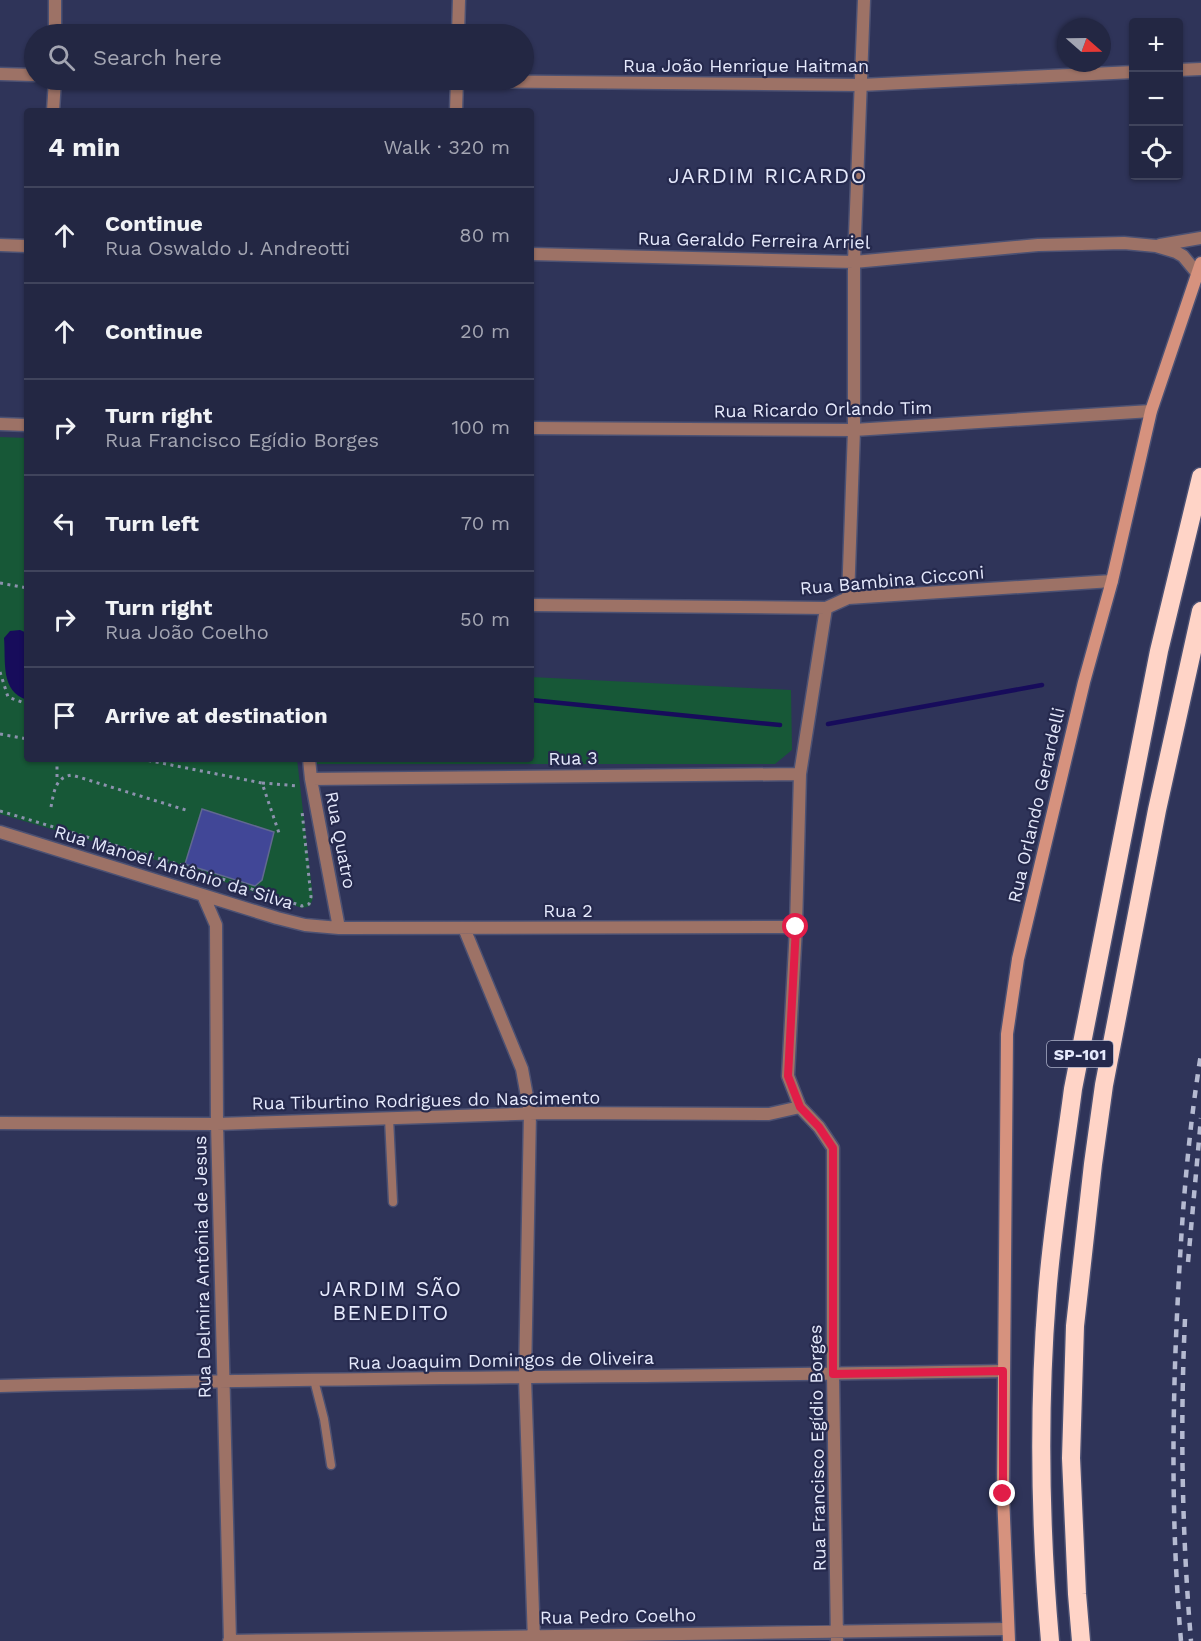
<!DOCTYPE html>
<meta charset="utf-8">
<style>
:root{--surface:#232743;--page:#2b2f4a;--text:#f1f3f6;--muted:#a3a5b2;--line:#40445c}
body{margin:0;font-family:"Work Sans",sans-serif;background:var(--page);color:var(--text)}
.controls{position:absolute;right:18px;top:18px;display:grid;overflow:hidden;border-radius:6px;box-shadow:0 2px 4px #0004}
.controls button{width:54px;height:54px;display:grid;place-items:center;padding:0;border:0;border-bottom:2px solid var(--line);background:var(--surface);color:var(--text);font:30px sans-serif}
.compass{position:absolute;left:1057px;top:18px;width:54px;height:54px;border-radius:50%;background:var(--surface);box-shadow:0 2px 4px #0004;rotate:110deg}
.stop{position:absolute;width:18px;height:18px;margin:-14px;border:4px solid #e11d48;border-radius:50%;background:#fff}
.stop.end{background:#e11d48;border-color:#fff;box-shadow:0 2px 6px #0008}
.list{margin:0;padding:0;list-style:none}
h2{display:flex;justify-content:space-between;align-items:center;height:78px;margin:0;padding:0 24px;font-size:26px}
h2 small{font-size:20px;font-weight:400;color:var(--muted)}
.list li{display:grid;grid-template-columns:39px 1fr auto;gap:18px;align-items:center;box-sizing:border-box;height:96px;padding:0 24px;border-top:2px solid var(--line)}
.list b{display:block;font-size:22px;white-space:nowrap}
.list p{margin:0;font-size:20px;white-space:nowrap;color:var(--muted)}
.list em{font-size:20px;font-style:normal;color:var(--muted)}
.icon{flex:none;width:33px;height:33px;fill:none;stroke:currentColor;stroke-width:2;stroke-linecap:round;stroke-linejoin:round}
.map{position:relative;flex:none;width:1201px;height:1641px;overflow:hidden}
.search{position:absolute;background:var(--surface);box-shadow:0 2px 4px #0004;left:24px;top:24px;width:510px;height:66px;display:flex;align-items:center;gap:15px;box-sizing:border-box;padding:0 21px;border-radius:33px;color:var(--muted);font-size:22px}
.panel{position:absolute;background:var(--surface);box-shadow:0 2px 4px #0004;left:24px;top:108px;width:510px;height:654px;border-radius:6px}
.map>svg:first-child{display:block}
</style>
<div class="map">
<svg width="1201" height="1641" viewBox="0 0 1201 1641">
<rect width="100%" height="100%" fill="#2f3459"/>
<path fill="#175837" d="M0,437l27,1v321h270l16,139 -3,8 -8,2 -119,-40 -183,-54z
M531,677l260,13 1,60 -17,14h-464l-1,-5h221z"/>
<path fill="#170c5b" d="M20,630l7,3v67c-27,-9 -21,-38 -23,-62l6,-7z"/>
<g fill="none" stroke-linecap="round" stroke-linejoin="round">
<path stroke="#170c5b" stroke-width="4.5" d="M531,700l249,25
M828,724l214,-39"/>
</g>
<path fill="#414797" stroke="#616891" stroke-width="1.5" d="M202,809l72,23 -12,48 -7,6 -70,-22z"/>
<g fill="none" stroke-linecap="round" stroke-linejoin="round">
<defs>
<path id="lane" d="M389,1118l4,84
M314,1380l10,39 7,46"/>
<path id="street" d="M55,34v-34
M458,34l1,-34
M1178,70l23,-1
M0,74l34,1
M357,80l504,5 273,-13
M53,111l2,-31
M456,111l1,-31
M0,245l27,1
M1160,245l41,-7
M531,254l323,8 184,-17 86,-2 32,3 20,6 7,4 14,17
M0,424l27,1
M531,428l323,2 297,-19
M848,598l6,-168v-168l10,-262
M531,605l295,3 22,-10 264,-17
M309,759l2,20 28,149
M311,779l489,-5
M0,832l277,86 28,7 34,3 457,-1
M203,895l13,30 1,199 13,517
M464,928l58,141 8,44 -5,265 9,263
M800,1107l-12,-31 8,-149 4,-153 26,-166
M0,1123l217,1 328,-11 224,1 31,-7 19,20 14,21v226l4,267
M0,1386c334,-9 669,-9 1003,-15
M229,1641l778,-12"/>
<path id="secondary" d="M1009,1641l-6,-147 4,-460 11,-75 66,-277 28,-101 39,-170 50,-148"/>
<path id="highway" d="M1050,1641c-10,-114 -12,-230 -3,-345 5,-69 17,-138 26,-207l86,-438 42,-174
M1081,1641l-4,-47 -6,-136 4,-132 18,-162 11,-79 53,-275 44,-199"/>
</defs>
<use href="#lane" stroke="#4c5173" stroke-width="11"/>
<use href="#street" stroke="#4c5173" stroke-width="15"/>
<use href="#secondary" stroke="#4c5173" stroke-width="15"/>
<use href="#highway" stroke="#4c5173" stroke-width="21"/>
<path stroke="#8d92ae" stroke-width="3" stroke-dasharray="3 4.5" stroke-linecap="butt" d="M0,583l27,5
M0,672l8,25 19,7
M0,734l27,5
M57,759v22
M141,759l121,24 17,50
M262,783l37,3
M51,807c3,-15 4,-30 21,-32l117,36
M0,811l181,54 121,41 7,-2 2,-7 -9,-86"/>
<use href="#lane" stroke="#9d7266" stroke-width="8"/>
<use href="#street" stroke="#9d7266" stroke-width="12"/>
<use href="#secondary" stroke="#d6927e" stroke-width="12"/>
<use href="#highway" stroke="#ffd4c7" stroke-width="18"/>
<path stroke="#b5bad1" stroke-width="4.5" stroke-dasharray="8 8" stroke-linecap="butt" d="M1188,1262l13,-144
M1185,1319c-5,107 -3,215 6,322
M1181,1641c-10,-116 -9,-231 -3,-346 4,-81 10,-161 23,-241"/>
</g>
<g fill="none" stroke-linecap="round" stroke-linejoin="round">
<path stroke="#e11d48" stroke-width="8" d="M796,927l-8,149 12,31 19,20 14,21v226l170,-3v123"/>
</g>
<g text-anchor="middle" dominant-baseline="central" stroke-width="4.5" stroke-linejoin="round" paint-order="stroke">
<rect fill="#25294d" stroke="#abafc8" stroke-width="1.5" x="1047" y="1041" width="66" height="26" rx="4.5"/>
<g font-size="16" font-weight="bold" fill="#e5e9fc">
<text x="1080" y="1054">SP-101</text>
</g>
<g font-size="18" fill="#e5e9fc" stroke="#25294d">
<text x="746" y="65">Rua João Henrique Haitman</text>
<text transform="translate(754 240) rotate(1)">Rua Geraldo Ferreira Arriel</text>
<text transform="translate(823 409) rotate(-1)">Rua Ricardo Orlando Tim</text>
<text transform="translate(892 580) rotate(-5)">Rua Bambina Cicconi</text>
<text transform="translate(573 758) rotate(-1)">Rua 3</text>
<text transform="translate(1036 805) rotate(-77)">Rua Orlando Gerardelli</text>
<text transform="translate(341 840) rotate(79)">Rua Quatro</text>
<text transform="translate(174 867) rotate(17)">Rua Manoel Antônio da Silva</text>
<text x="568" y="910">Rua 2</text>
<text transform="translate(426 1100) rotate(-1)">Rua Tiburtino Rodrigues do Nascimento</text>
<text transform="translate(202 1267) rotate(-91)">Rua Delmira Antônia de Jesus</text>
<text transform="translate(501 1360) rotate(-1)">Rua Joaquim Domingos de Oliveira</text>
<text transform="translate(817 1448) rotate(-91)">Rua Francisco Egídio Borges</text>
<text transform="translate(618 1616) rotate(-1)">Rua Pedro Coelho</text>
</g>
<g font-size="21" letter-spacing="1.5" fill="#e5e9fc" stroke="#25294d">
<text x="768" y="175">JARDIM RICARDO</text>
<text x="391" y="1288">JARDIM SÃO<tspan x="391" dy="24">BENEDITO</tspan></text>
</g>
</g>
</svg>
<div class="controls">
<button>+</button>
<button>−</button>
<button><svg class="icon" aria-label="locate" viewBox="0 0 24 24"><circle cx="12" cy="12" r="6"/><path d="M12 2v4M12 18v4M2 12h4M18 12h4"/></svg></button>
</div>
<svg class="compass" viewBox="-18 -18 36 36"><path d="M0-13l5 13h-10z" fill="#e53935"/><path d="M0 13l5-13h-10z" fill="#a3a5b2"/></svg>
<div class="stop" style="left:796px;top:927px"></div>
<div class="stop end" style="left:1003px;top:1494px"></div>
<div class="search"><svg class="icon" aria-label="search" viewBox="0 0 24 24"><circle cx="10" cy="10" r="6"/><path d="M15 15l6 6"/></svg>Search here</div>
<section class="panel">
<h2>4 min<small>Walk · 320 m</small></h2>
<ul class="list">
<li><svg class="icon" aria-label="ahead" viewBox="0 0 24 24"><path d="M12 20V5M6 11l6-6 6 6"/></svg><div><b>Continue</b><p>Rua Oswaldo J. Andreotti</p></div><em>80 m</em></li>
<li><svg class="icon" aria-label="ahead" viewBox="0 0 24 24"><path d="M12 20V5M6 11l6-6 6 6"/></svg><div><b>Continue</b></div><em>20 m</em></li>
<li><svg class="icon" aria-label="right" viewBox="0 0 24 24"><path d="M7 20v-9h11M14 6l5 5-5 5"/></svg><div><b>Turn right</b><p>Rua Francisco Egídio Borges</p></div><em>100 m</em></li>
<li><svg class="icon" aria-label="left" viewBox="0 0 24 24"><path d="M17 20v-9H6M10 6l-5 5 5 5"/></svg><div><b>Turn left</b></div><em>70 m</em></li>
<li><svg class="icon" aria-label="right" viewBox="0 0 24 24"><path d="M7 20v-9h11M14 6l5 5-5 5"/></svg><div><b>Turn right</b><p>Rua João Coelho</p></div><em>50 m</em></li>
<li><svg class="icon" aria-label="arrive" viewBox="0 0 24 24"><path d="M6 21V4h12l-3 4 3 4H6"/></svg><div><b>Arrive at destination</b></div></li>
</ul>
</section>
</div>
